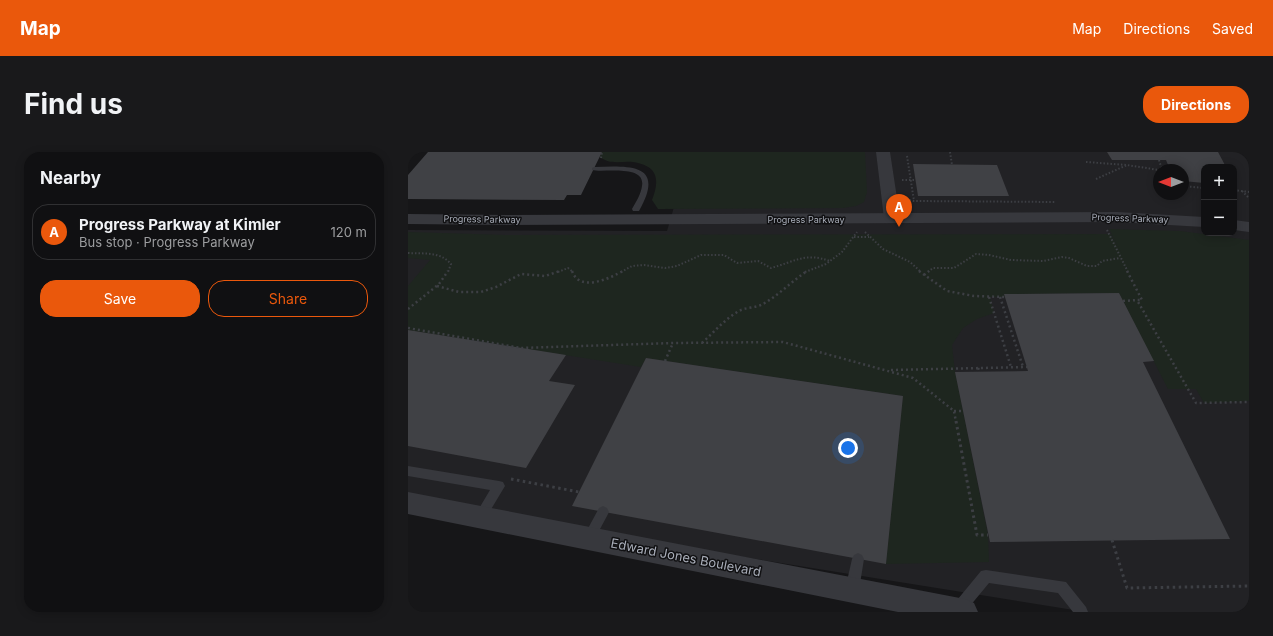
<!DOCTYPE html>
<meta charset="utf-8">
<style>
:root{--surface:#101012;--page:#19191b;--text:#f1f3f6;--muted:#9c9d9f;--line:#303032;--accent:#ea580c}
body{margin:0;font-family:Inter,sans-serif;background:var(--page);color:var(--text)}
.controls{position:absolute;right:12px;top:12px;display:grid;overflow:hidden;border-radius:8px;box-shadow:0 2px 10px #0003}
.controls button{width:36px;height:36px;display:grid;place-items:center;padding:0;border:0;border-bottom:1px solid var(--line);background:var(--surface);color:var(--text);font:20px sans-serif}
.compass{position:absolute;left:745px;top:12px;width:36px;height:36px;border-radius:50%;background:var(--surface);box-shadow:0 2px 10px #0003;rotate:270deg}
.you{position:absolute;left:440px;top:296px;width:14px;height:14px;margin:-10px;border:3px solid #fff;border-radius:50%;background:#1a73e8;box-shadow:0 0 0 6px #1a73e833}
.badge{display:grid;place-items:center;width:26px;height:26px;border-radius:50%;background:var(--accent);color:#fff;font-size:13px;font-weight:700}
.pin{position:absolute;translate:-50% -33px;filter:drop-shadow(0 1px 2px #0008)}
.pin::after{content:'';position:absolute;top:21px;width:14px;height:12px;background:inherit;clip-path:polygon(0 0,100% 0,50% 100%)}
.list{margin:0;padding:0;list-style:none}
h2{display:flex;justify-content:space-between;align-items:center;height:52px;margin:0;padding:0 16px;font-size:17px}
h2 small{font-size:13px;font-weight:400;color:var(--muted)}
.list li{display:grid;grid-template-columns:26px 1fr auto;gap:12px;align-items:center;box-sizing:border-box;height:56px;margin:0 8px 8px;padding:0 8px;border:1px solid var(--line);border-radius:16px}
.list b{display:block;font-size:15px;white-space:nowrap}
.list p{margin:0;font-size:13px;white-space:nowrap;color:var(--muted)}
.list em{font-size:13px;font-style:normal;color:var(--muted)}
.actions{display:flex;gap:8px;padding:12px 16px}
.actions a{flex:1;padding:9px 0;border:1px solid var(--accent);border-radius:16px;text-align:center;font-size:14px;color:var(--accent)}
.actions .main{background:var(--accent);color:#fff}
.map{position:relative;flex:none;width:841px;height:460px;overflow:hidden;border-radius:16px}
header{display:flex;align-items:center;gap:24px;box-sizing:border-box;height:56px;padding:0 20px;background:var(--accent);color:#fff}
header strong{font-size:19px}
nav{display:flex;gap:22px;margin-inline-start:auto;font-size:14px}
.intro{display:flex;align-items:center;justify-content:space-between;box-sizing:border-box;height:96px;padding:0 24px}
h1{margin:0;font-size:28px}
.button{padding:10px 18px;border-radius:16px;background:var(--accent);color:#fff;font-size:14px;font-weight:700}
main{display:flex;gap:24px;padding:0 24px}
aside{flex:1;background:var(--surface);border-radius:16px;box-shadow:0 2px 10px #0003}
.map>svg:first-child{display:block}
</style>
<header>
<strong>Map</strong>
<nav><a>Map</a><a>Directions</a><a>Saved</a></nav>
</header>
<div class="intro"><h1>Find us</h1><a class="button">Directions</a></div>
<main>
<aside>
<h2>Nearby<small></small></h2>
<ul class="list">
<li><span class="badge">A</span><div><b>Progress Parkway at Kimler</b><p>Bus stop · Progress Parkway</p></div><em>120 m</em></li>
</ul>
<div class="actions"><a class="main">Save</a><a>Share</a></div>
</aside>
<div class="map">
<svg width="841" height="460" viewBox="0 0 841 460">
<rect width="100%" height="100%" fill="#161618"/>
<path fill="#222225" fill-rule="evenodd" d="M282,0h559v460h-163l-667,-107 -11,-4v-271l259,1zM796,15h30v66h-30zM751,18h24v24h-24z"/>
<path fill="#1e261f" d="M194,0h263l2,40 -3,10 -8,4 -13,2 -185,1 -6,-9c8,-21 6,-34 -19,-38 -13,-1 -23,3 -33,-5z
M701,77l71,2 69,9v161l-45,2 -8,-14h-28l-49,-96 -114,1v3h-15l4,16 -17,6 -14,9 -11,17 3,27 33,163 1,27 -103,2 17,-168 -257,-38 -5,9 -233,-37v-44l22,-26 -22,-2v-26l98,3 605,-1 11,20z"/>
<path fill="#404145" d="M20,0h174l-21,43h-14l-3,5 -156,-1v-24z
M699,0h111l8,15h-22v16l-21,-2v-11h-13l-4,-10h-54z
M505,12l84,1 12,31h-91z
M711,141l35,68 -11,1 87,177 -240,3 -35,-170 73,-1 -24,-77z
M0,178l158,25 -17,26 26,4 -49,83 -118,-22z
M238,206l257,38 -17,168 -314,-58z"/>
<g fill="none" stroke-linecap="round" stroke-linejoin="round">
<path stroke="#3d3f44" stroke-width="2" stroke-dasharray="1.5 2" stroke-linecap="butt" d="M542,0l2,13
M499,4l7,45
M193,6l1,-6
M751,8l3,10
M678,10l41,3 32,5
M688,27l31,-14
M494,28h13
M775,34l21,2
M826,38l15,2
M834,39l7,7
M498,47l8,2 142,1
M699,78l21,42
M457,80l18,17 27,13 11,10
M446,85h15
M0,101c15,1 32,-2 43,11l-3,8
M150,120l10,-4 5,4
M213,120l11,-6 12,-1 21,3 12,-2 24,-11h23l13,8 21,-2 13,7c23,-6 34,-16 59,-7
M397,120l21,-8 16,-12 15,-20
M520,120l5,-4h21l22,-14 13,1 22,5 32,1 19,-4 7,1 18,8h10l5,-5 18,-3"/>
<path stroke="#3d3f44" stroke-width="2.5" stroke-dasharray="2 3" stroke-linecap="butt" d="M164,119c8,22 38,7 51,0
M511,119l28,20 27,5 31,1
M719,119l15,29h-5l59,103 53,-1
M516,123l5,-4
M29,134l22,6h22l15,-5 25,-13 24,2 15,-5
M581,145l22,70
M592,145l23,70
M715,149l14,-1
M0,157l31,-25 9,-13
M0,176l113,20 152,-5 110,-1 130,36 41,33 2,11
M294,191c12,-11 23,-24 37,-32 7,-4 17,-3 24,-7 16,-9 29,-23 44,-33
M257,209l8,-18
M570,216l2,4
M483,218l136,-3
M546,259h9"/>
<path stroke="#3d3f44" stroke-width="3" stroke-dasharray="2.5 3.5" stroke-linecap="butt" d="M548,269l21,114h11
M103,327l68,13
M704,388l15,48 122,-2"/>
<path fill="#37383d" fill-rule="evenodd" d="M186,15c36,-1 72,-4 45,44h-6l-1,-2c4,-7 9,-15 10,-23 4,-22 -39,-13 -50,-16v-2z
M0,314l91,15 4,1 2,4 -21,35 -4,2 -4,-2 -2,-4 16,-27 -82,-14z
M195,354l4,2 2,4 -2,4 -14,26 -4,2 -4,-2 -2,-4 2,-4 14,-26z
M450,401l4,2 2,4 -5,31 -2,5 -5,2 -5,-2 -2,-5 7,-31 2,-4z
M578,418l80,12 20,25 2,5h-15l-15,-19 -69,-10 -24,29h-13l1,-7 28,-34z"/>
<path fill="#37383d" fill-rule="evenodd" d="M468,0h14l10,66 -3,3 -5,2 -5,-2 -3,-3z
M0,340l557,107 9,4 4,9h-80l-490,-98z"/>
<path fill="#37383d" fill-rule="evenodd" d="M709,60l87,5v10l-87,-5 -609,3 -100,-1v-10l100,1z
M826,68l15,2v10l-15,-2z"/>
</g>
<g text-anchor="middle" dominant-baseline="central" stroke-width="3" stroke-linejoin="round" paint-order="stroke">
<g font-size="9" fill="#a8adb8" stroke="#111113">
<text transform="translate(722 66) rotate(2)">Progress Parkway</text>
<text transform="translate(74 67) rotate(1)">Progress Parkway</text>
<text x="398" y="67">Progress Parkway</text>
</g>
<g font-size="13" fill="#a8adb8" stroke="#111113">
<text transform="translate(278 405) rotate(11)">Edward Jones Boulevard</text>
</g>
</g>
</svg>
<div class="controls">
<button>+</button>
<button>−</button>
</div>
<svg class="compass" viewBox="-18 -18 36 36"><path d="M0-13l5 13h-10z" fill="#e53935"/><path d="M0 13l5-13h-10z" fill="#9c9d9f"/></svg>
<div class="you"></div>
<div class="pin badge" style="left:491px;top:75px">A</div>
</div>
</main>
